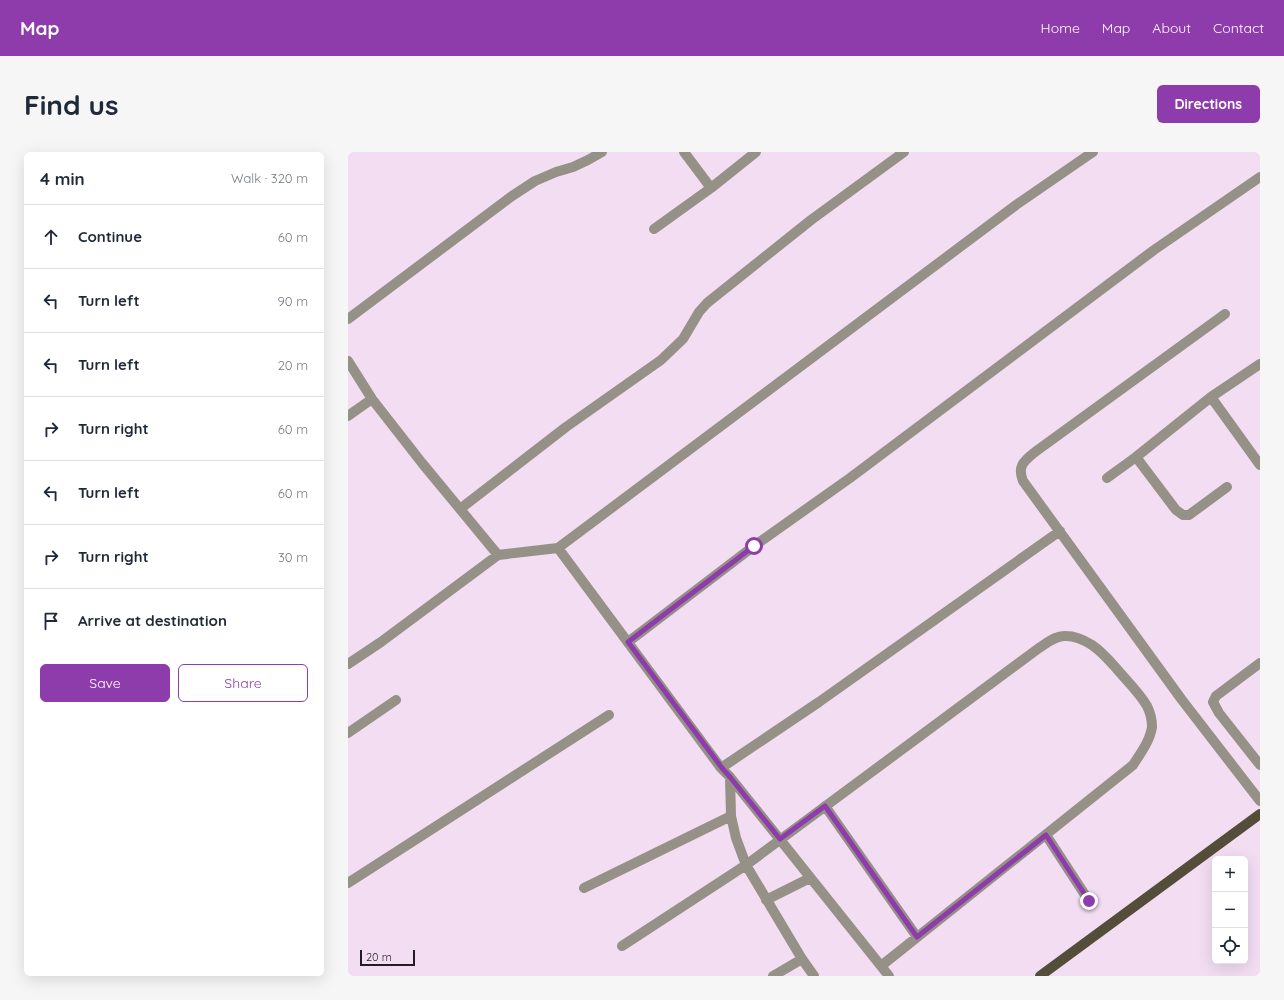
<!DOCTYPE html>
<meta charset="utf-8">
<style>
:root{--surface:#fff;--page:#f6f6f7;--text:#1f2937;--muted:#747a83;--line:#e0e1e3;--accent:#8e3cab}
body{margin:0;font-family:Quicksand,sans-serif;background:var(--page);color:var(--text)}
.controls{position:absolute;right:12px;bottom:12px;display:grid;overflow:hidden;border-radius:6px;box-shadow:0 4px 16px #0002}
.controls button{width:36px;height:36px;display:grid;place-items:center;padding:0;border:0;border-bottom:1px solid var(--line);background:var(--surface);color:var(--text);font:20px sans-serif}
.scale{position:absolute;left:12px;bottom:10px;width:55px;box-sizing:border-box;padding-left:4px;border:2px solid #231c23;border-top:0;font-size:11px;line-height:14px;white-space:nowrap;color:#231c23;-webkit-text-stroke:3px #f2ddf2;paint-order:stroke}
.stop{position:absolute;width:12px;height:12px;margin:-9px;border:3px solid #8e3cab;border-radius:50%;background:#fff}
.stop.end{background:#8e3cab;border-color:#fff;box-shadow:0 1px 4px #0008}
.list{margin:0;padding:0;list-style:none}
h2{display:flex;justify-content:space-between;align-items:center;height:52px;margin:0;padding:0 16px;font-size:17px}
h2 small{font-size:13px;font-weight:400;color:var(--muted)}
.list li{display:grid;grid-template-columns:26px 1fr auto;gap:12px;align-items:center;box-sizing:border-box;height:64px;padding:0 16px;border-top:1px solid var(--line)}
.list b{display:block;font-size:15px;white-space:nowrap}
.list em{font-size:13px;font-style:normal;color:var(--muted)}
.actions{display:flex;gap:8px;padding:12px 16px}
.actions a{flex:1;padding:9px 0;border:1px solid var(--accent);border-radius:6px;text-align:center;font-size:14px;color:var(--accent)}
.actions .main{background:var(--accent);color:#fff}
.icon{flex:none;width:22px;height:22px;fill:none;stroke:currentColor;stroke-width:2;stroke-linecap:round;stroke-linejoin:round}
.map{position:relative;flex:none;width:912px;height:824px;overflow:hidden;border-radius:6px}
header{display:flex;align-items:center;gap:24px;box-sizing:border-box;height:56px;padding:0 20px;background:var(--accent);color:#fff}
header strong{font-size:19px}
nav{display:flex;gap:22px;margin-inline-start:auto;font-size:14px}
.intro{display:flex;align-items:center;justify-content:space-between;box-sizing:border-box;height:96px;padding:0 24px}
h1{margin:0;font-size:28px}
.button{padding:10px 18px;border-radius:6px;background:var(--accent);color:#fff;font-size:14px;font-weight:700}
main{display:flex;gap:24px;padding:0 24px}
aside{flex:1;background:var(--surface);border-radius:6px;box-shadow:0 4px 16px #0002}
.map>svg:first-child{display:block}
</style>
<header>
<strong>Map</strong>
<nav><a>Home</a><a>Map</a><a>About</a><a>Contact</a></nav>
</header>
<div class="intro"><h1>Find us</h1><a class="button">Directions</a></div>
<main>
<aside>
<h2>4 min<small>Walk · 320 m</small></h2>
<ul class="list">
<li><svg class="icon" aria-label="ahead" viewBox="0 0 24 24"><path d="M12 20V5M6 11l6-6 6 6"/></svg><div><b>Continue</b></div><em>60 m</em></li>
<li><svg class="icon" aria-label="left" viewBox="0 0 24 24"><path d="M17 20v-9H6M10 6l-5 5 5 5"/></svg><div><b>Turn left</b></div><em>90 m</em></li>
<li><svg class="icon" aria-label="left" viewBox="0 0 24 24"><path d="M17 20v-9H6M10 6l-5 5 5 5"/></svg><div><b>Turn left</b></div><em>20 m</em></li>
<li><svg class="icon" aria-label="right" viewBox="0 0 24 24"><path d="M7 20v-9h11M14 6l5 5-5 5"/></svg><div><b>Turn right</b></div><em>60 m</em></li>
<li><svg class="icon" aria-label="left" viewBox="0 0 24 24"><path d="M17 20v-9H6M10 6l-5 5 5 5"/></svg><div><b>Turn left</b></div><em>60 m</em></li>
<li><svg class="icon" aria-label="right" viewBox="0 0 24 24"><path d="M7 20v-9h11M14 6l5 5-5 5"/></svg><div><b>Turn right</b></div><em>30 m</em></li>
<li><svg class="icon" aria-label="arrive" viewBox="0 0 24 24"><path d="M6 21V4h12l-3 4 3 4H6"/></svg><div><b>Arrive at destination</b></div></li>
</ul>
<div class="actions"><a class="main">Save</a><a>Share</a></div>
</aside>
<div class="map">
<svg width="912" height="824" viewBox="0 0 912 824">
<rect width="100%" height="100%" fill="#f2ddf2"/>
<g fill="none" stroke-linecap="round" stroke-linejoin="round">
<path stroke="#959186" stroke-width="10" d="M336,0l27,36
M306,77l57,-41 45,-36
M877,162l-190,138c-11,9 -18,14 -12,29l159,219 78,101
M0,167l164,-123 23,-15 21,-9 17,-5 15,-7 14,-8
M0,209l24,38 50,64 76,92 60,-7 163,220 9,9 159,199
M863,245l49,68
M0,264l24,-17
M788,305l40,53 7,5h6l38,-28
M759,326l29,-21 75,-60 49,-33
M112,357l106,-82 95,-67 22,-21 16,-27 8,-9 104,-83 93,-68
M210,396l458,-343 77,-53
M280,490l126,-96 96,-68 304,-228 106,-73
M912,511l-44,33 -3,6 6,11 41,52
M0,512l33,-22 117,-87
M0,581l48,-33
M373,616l98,-66 241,-171
M382,625l1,39 5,22 10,27 56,94 12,17
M477,654l92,131
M698,683l43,66
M0,731l261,-168
M236,736l147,-72
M418,748l44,-22
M274,794l124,-81 293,-217c8,-5 17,-13 27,-12 9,0 18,4 26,9 9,6 17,15 24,23 10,12 23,24 31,38 3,6 5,14 5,21 -2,14 -12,27 -19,38l-252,201
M425,824l29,-17"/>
<path stroke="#544d3a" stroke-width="10" d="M692,824l220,-162"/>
</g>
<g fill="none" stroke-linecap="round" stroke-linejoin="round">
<path stroke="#8e3cab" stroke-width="5" d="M406,394l-126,96 94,126 8,9 50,62 45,-33 92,131 129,-102 43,66"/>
</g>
</svg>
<div class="controls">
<button>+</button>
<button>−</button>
<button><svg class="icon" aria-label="locate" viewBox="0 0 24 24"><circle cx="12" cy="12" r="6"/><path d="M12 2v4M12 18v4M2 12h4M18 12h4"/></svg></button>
</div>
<div class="scale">20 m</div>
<div class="stop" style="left:406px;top:394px"></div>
<div class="stop end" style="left:741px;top:749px"></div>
</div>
</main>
